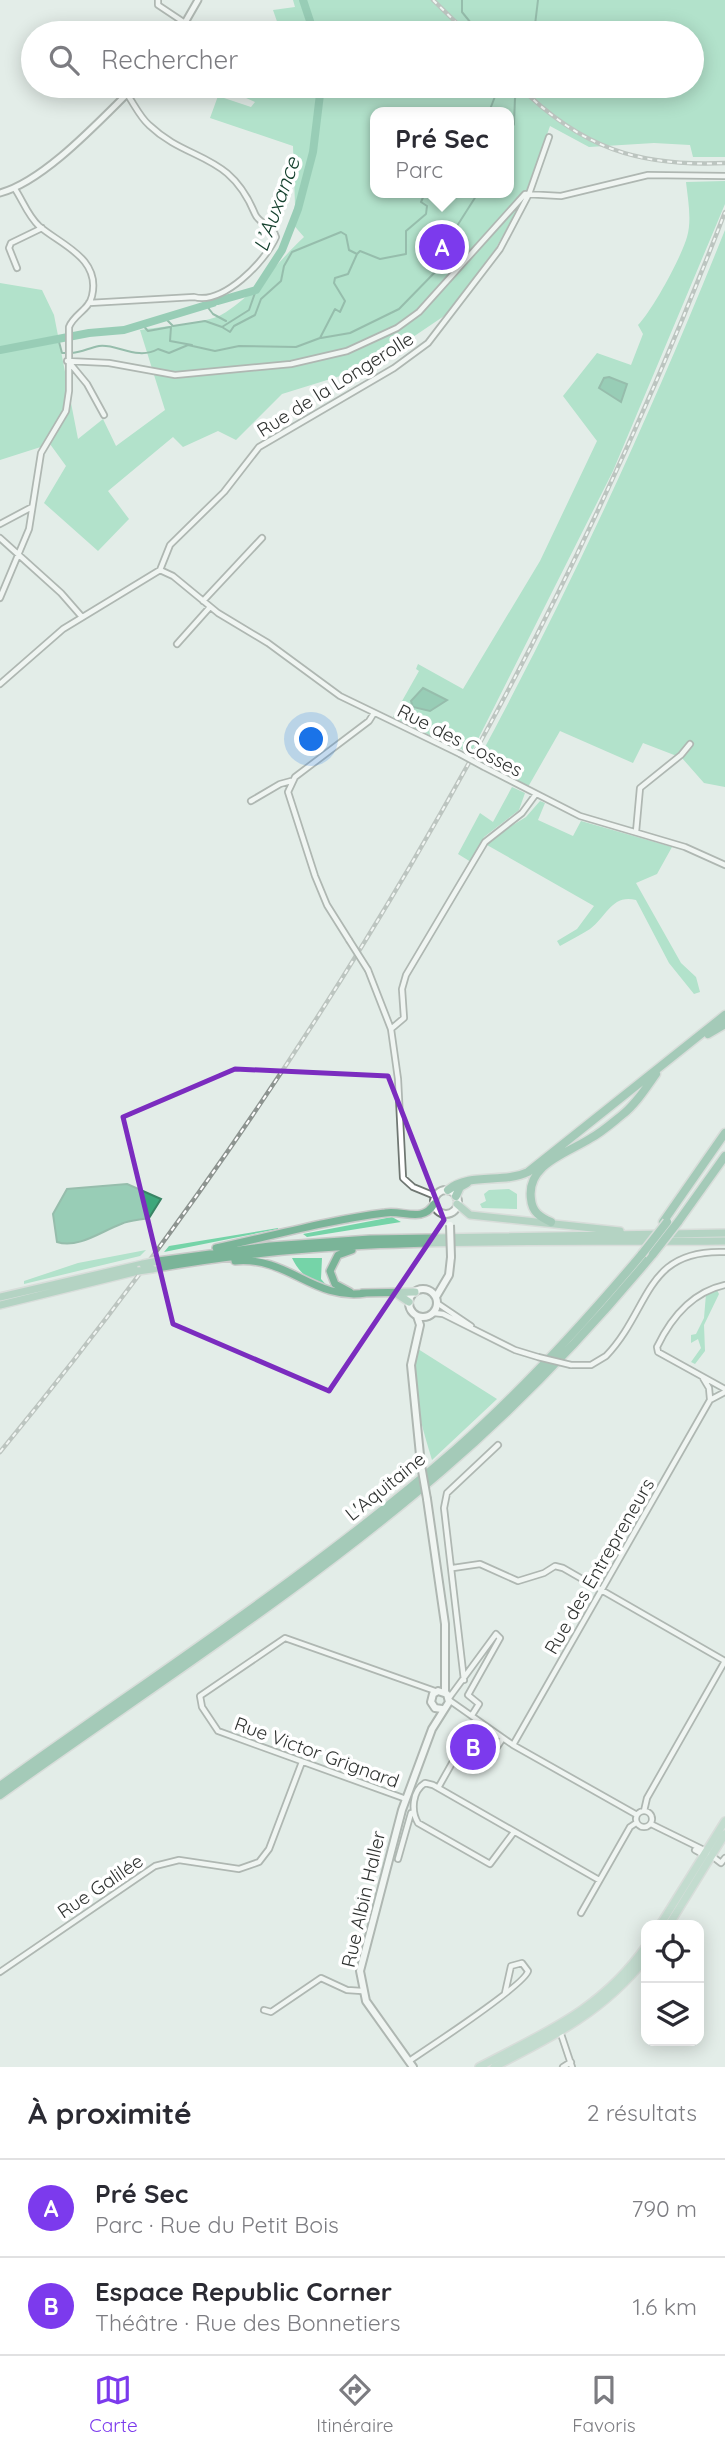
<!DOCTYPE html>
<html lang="fr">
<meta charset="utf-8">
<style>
:root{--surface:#fff;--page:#f2f2f3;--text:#2b2b33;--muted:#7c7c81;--line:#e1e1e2;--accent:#7c3aed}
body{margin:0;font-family:Quicksand,sans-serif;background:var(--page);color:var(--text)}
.controls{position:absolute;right:21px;bottom:21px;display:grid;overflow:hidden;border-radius:14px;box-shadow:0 4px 18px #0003}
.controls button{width:63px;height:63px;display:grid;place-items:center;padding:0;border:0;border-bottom:2px solid var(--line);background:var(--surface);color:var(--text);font:35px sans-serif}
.you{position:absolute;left:312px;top:740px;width:24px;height:24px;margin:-18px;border:5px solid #fff;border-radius:50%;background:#1a73e8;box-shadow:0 0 0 10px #1a73e833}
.badge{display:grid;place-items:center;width:46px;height:46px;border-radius:50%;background:var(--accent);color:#fff;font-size:23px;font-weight:700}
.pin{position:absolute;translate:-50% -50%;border:4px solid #fff;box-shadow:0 2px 7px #0006}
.popup{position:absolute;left:370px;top:107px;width:144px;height:91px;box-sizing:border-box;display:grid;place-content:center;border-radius:14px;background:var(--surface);filter:drop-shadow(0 2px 5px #0005);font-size:23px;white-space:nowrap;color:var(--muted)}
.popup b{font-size:26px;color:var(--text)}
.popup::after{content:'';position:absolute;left:50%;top:100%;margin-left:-14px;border:14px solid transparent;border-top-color:var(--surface)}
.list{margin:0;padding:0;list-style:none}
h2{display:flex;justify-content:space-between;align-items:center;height:91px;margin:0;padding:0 28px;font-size:30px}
h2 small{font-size:23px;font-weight:400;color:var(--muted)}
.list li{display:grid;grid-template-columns:46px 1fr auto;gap:21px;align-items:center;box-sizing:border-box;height:98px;padding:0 28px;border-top:2px solid var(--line)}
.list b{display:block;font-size:26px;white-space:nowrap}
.list p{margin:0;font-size:23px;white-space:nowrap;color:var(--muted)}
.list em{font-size:23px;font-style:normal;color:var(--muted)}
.icon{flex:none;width:38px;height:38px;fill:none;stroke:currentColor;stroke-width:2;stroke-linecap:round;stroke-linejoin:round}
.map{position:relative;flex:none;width:725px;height:2067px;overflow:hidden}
.search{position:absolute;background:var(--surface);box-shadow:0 4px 18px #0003;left:21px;right:21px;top:21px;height:77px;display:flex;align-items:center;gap:18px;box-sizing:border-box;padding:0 24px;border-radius:38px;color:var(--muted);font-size:26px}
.sheet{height:287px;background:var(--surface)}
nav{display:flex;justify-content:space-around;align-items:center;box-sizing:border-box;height:98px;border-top:2px solid var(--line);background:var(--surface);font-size:19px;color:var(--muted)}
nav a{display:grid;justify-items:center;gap:4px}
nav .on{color:var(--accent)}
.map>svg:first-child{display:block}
</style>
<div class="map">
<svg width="725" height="2067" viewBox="0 0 725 2067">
<rect width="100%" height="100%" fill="#e3ede8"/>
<path fill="#75d4a8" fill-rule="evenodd" d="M293,0h432v157h-32l-3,-12 -36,-2 -65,4 -39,-21 -23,66 -31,56 -49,66 -65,44 -29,14 -71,22 -46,46 -18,-9 -35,16 -10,-10 -65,54 21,28 -31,32 -54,-48 22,-37 -16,-22 -50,16v-177l42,7 12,25 24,124 25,-20 13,27 49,-36 -25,-80c18,-3 67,-7 81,-15 33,-19 56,-53 83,-78l-13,-15 4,-17 -2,-59 -83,-28 8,-22 33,11 4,-5 -29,-13 1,-3h465v-53h-411l-8,-23 22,-3zM376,112h132v81h-132z
M725,181v23l-112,267 -143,284 -16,-11 -2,2 -59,-29 26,-46 -3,-2 2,-5 45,25 77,-128 57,-120 -34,-45 34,-43 34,12 12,-31 -5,-9c14,-14 43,-67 49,-88 5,-17 1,-37 -1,-55z
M725,230v557l-21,-4 -22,-25 -39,-15 -10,20 -73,-32 -32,56 -50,-27c93,-172 174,-348 247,-530z
M512,787l13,6 -6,17 -35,27 -13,25 -13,-8 22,-41 13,9z
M540,801l5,2 -7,17 35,16 8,-15 91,26 -15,27 -21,9 45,80 15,14 4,15 -6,2 -25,-31 -33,-63c-24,-6 -29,16 -46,29 -9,6 -20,11 -30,17l-3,-5 20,-12 17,-23 -107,-61 6,-8 33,-20z
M509,1189l8,5v15l-35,-1 -2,-4 6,-3 -2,-7 5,-4z
M392,1217l9,5 -94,15 -4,-3z
M278,1228v1l-114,23 5,-6z
M146,1250l-6,6 -116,28v-3l54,-18z
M292,1258h30l-1,21 7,8c-17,-6 -28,-12 -36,-29z
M717,1290l2,4 -15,31 1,26 -10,13 -4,-2 10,-14 -3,-9 -7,4v-8l5,-1 8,-16 2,-24z
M418,1349l79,50 -65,61c-10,-34 -24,-76 -14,-111z"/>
<path fill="#3da77b" stroke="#398464" stroke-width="2" d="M609,377l18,7 -6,18 -22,-14 5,-10z
M423,688l24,12 -17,11 -17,-4 -2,-6z
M127,1184l34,15 -12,19c-9,2 -19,2 -28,6 -19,7 -43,25 -64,18l-4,-28 14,-25z"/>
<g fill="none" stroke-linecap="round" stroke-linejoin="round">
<path stroke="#398464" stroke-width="2" d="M462,0v12l17,21
M534,33l4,-33
M489,112l10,-26
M508,135l6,-11 1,-26 12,-12
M206,305l7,9 13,7
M164,317l9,9 32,-5 17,6 27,-17 7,-20
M141,323l7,8 22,-4
M171,327l-1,14 22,4
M222,327l8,5 4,-6 21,-11 6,-16 20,-18 3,-15 8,-14 49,-20 5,3 3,15 8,4
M58,338l4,15h4
M321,338l29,-5 49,-24 41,-42 17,-41 21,-33
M72,353c10,-1 17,-5 27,-7 17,-3 38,15 59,3l11,4 19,-8 27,6 24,-5 57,1 24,-9 15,-29 5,3 5,-11 -11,-18 1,-5 13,-4 9,-20 3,-3 20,8 26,-5v-23l20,-17 1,-8 -6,-4 4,-9"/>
<path stroke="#3da77b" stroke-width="8" d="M303,0l11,33
M218,301l38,-11 26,-40 16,-41 15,-57 8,-66
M0,350l89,-17 35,-3 89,-27"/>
<defs>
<path id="minor" d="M158,0v5l27,18
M17,268l-8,-20 2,-5 31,-15
M89,303l105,-6c29,8 71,-35 82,-60 -3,-12 -17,-13 -21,-23 -26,-63 -66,-51 -106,-89 -9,-8 -15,-21 -22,-31
M67,361l42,2 66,12 116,-11 56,-13 50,-23 22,-16 106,-118 36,2 87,-21 77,1
M68,361l19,23 17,31
M0,524l32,-17
M0,538l61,55 21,24
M160,570l10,-25 54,-53 35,-45 135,-79 34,-25 72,-94 29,-55 20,-57
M160,570l13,6 45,37 50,30 72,53 120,58
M0,598l29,-69 12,-76 25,-42 3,-20v-64c5,-13 20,-17 23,-31 9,-38 -31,-51 -53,-70 -11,-10 -16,-25 -24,-37
M203,601l59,-63
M177,644l33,-37
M0,684l63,-55 97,-59
M484,767l96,49 105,31 40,18
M251,801l29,-17 11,-3
M636,832l4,-44 41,-33 9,-11
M349,940l-22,-35 -12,-29 -27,-84 7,-15 74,-56 5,-8
M368,970l23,59 7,50 5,99 10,9 22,9
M391,1029l13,-11 -2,-29 4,-14 79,-133 37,-29 14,-19
M725,1285c-32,7 -54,33 -68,62l1,5 67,37
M437,1303l34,23
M434,1313l9,1 72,36 23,7
M571,1365h20l15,-9c45,-47 38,-107 119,-104
M703,1378l6,10 1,11
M453,1568l27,-4 38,17 26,-8 11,-7 8,2 162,93
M464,1680l-20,-172 3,-15 51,-48
M449,1698l47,-64 4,4 -32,57 11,9 -7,11
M449,1700l64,45 124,70
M513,1745l197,-345 15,-8
M438,1788l31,-55 28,14 6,-9
M406,1799l-188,-68 -16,-24 -2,-11 85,-58 150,53
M636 1819a8 8 0 1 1 16 0a8 8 0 1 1-16 0Z
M644,1811l3,-13 78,-137
M651,1824l53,26 17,13 4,-5
M514,1832l-24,32 -72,-41c-7,-12 -6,-32 7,-40l8,2 166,95
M695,1850l9,5
M398,1859l13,-46
M581,1913l49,-86 6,-4
M0,1972l155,-106 24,-6 60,9 20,-7 10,-13 33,-87
M264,2010l7,2 50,-34 26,12 15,1
M561,2034l11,33
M409,2061c18,-12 117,-77 119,-90l-6,-8 -11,3 -6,27
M563,2067l8,-5"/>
<path id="tertiary" d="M179,33l19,-33
M0,193c45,-12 101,-74 135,-107"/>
<path id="secondary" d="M434 1202a12 12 0 1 1 24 0a12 12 0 1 1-24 0Z
M409 1303a14 14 0 1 1 28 0a14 14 0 1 1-28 0Z
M436,1297l13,-22 2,-18
M417,1316l3,9 -9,40 10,100
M427,1499l18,125v68
M413,2067l-47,-66 -6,-30 42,-161 30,-81 17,-27 -2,-8 -9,-3 -5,3 -2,8 4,6 7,1"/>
<path id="primary" d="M660,1925l65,-104
M669,1925l56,-91
M479,2067c66,-35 122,-57 167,-121
M494,2067c59,-30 111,-56 152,-109"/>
<path id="trunk" d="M457,1204l13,11 150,16
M216,1248c56,-12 112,-28 169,-35 18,-3 38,10 49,-9
M158,1261l112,-15 100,-7 355,-6
M235,1261c54,-5 78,40 131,32
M152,1269c188,-35 383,-26 573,-28
M350,1292l-15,-8 -5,-13 8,-16 14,-5
M362,1293l53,-1
M397,1294l12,8
M0,1297l143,-33
M0,1305l138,-34"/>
<path id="motorway" d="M708,1034l17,-10
M448,1190c22,-18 55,-6 80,-18l197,-157
M456,1196l4,-9 7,-4
M551,1222c-11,-5 -19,-10 -20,-23 -5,-35 37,-46 60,-61 11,-6 21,-15 31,-23 14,-11 24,-27 34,-41
M663,1222l62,-89
M678,1222l47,-66
M0,1786c153,-110 314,-213 456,-337 68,-60 128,-126 186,-195
M0,1795c148,-106 305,-206 443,-325 77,-66 146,-139 210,-216"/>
</defs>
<use href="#minor" stroke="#6f7772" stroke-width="8"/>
<use href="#tertiary" stroke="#6f7772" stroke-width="9"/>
<use href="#secondary" stroke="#6f7772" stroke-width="10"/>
<use href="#primary" stroke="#c9cac9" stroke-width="10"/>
<use href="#trunk" stroke="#c9cac9" stroke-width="10"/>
<use href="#motorway" stroke="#c9cac9" stroke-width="11"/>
<use href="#minor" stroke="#fff" stroke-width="4.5"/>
<use href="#tertiary" stroke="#fff" stroke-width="5"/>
<use href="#secondary" stroke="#fff" stroke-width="6"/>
<use href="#primary" stroke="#9bc7b2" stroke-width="7"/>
<use href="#trunk" stroke="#7ab498" stroke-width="7"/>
<use href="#motorway" stroke="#58a17f" stroke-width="8"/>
<defs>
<path id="rail" d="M433,0l34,33
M519,86c62,62 120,81 206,77
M0,1452c306,-371 553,-790 725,-1240"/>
</defs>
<use href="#rail" stroke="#8d9490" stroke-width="4.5"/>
<use href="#rail" stroke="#fff" stroke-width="2" stroke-dasharray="5" stroke-linecap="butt"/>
<defs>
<path id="minor-bridge" d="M460,754l24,13
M349,940l19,30
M538,1357l33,8"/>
<path id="secondary-bridge" d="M450,1225l1,32
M421,1465l6,34"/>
<path id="trunk-bridge" d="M143,1264l15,-3
M138,1271l14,-2"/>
<path id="motorway-bridge" d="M642,1254l25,-32
M653,1254l25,-32"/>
</defs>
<use href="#minor-bridge" stroke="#6f7772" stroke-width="8" stroke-linecap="butt"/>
<use href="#secondary-bridge" stroke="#6f7772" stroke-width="10" stroke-linecap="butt"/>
<use href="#trunk-bridge" stroke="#c9cac9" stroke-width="10" stroke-linecap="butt"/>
<use href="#motorway-bridge" stroke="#c9cac9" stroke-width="11" stroke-linecap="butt"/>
<use href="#minor-bridge" stroke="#fff" stroke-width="4.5"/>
<use href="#secondary-bridge" stroke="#fff" stroke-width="6"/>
<use href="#trunk-bridge" stroke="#7ab498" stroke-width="7"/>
<use href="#motorway-bridge" stroke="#58a17f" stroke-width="8"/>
</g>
<path d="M0 0H725V2067H0ZM235,1069l153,7 56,144 -115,171 -156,-67 -50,-207z" fill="#e3ede8" fill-opacity=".55" fill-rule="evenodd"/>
<path fill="none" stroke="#7b2cbf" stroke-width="5" stroke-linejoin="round" d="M235,1069l153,7 56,144 -115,171 -156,-67 -50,-207z"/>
<g text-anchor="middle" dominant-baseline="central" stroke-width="7" stroke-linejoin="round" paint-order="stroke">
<g font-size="19" fill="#2f3230" stroke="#fff">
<text transform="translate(335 384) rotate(-32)">Rue de la Longerolle</text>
<text transform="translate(460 740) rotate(27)">Rue des Cosses</text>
<text transform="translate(385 1486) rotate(-39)">L'Aquitaine</text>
<text transform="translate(599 1566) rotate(-60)">Rue des Entrepreneurs</text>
<text transform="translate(317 1752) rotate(20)">Rue Victor Grignard</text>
<text transform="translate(100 1886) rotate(-34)">Rue Galilée</text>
<text transform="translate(363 1899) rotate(-77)">Rue Albin Haller</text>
</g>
<g font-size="21" font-style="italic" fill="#16422f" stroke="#fff">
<text transform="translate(276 204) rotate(-70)">L’Auxance</text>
</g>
</g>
</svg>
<div class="controls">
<button><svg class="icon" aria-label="locate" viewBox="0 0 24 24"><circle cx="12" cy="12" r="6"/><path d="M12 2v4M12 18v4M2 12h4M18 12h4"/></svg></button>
<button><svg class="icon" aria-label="layers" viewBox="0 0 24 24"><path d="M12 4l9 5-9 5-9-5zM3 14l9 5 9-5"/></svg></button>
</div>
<div class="you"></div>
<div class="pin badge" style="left:442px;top:247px">A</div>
<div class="popup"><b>Pré Sec</b>Parc</div>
<div class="pin badge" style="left:473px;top:1747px">B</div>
<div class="search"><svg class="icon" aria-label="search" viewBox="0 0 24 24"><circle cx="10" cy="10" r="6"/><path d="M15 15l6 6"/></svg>Rechercher</div>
</div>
<section class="sheet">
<h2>À proximité<small>2 résultats</small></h2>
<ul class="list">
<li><span class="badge">A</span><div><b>Pré Sec</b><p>Parc · Rue du Petit Bois</p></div><em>790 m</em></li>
<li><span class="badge">B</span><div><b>Espace Republic Corner</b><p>Théâtre · Rue des Bonnetiers</p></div><em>1.6 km</em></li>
</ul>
</section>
<nav>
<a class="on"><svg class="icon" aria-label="map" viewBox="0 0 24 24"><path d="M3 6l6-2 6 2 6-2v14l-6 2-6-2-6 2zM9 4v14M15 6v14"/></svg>Carte</a>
<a><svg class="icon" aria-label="directions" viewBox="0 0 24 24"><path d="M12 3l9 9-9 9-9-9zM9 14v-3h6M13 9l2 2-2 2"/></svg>Itinéraire</a>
<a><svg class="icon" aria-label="saved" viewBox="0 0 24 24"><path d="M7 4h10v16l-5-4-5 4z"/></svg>Favoris</a>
</nav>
